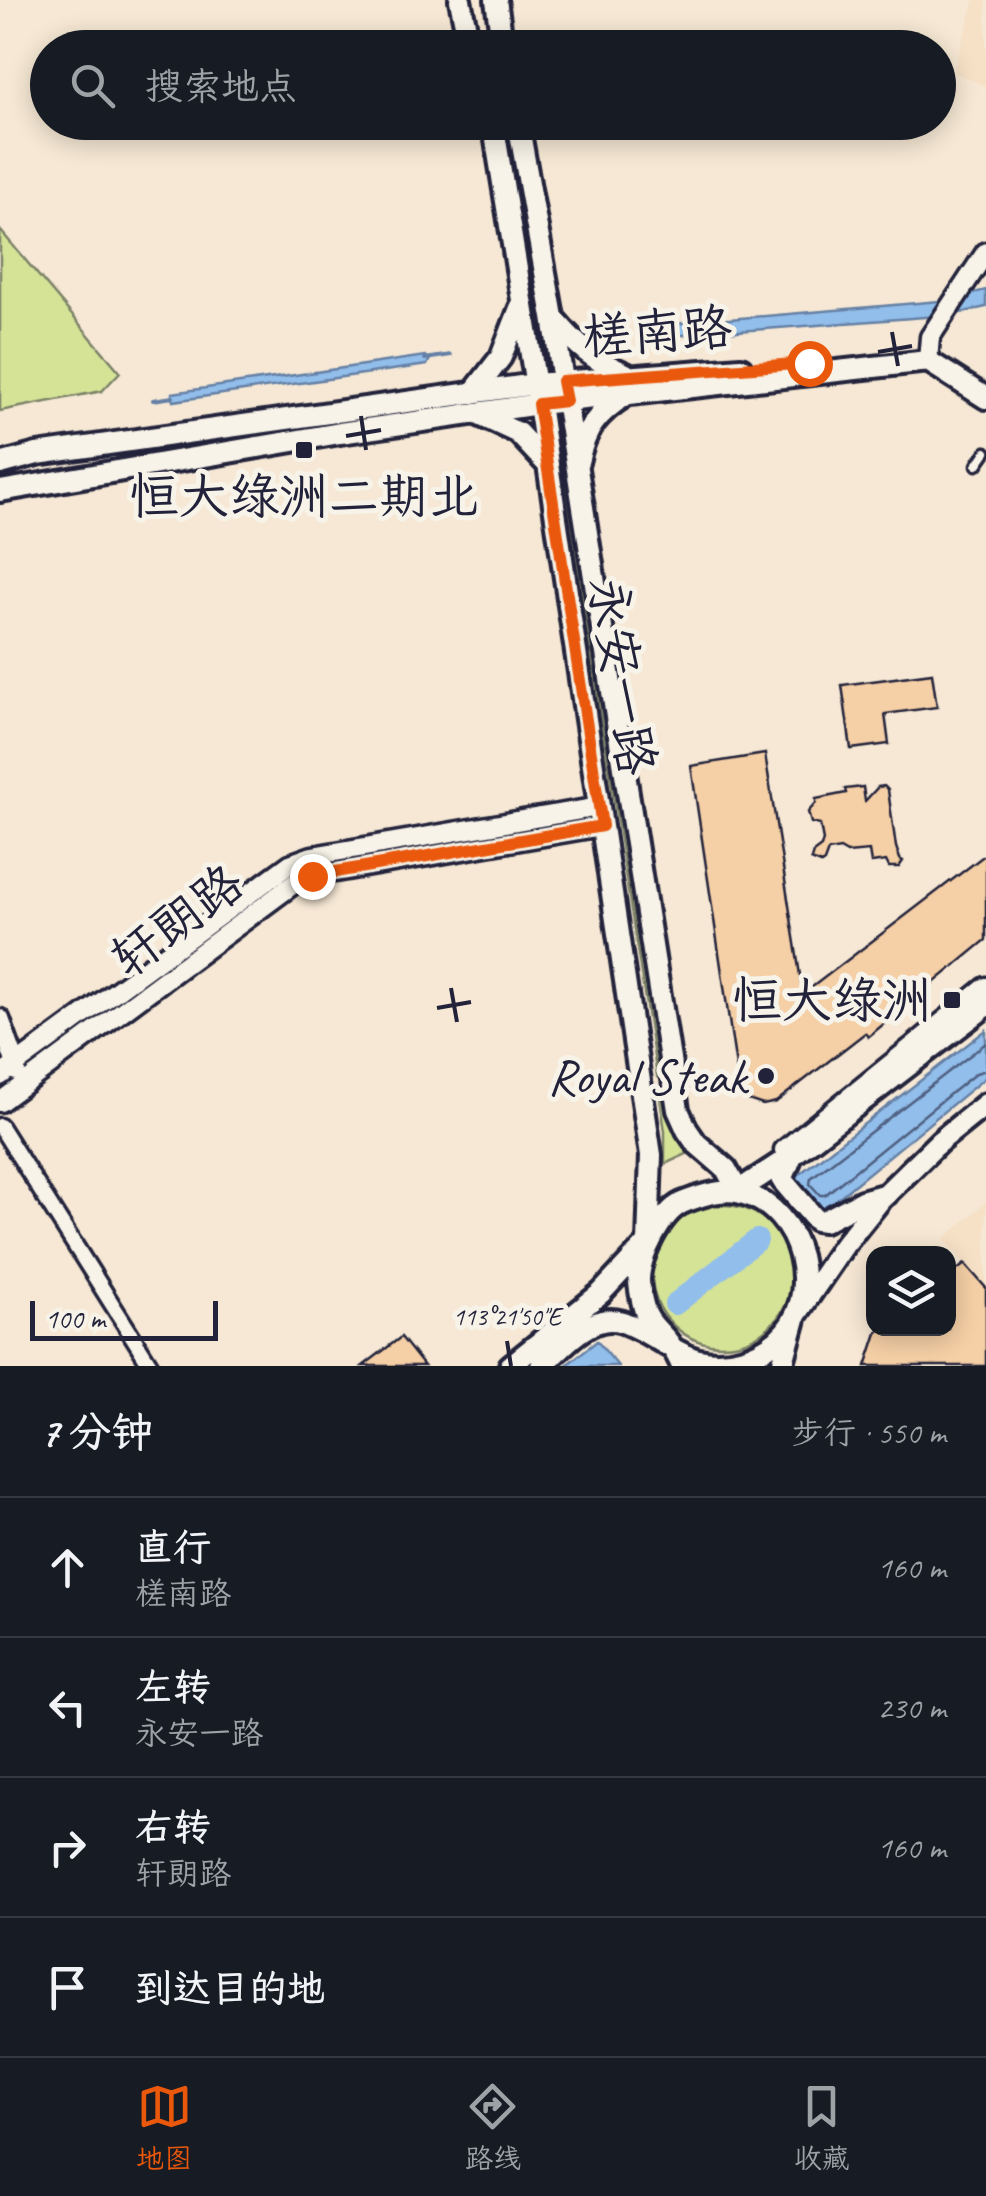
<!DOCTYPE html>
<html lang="zh">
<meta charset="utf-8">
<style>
:root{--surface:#171b24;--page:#20242c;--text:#f1f3f6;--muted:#9ea1a6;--line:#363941;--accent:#ea580c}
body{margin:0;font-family:Caveat,"LXGW WenKai TC",sans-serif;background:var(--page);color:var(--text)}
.controls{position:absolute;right:30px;bottom:30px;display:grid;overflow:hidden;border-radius:20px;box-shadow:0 5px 25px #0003}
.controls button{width:90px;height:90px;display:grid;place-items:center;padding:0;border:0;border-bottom:2px solid var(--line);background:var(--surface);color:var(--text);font:50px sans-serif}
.scale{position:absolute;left:30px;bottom:25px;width:188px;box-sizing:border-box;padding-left:10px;border:5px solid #22223b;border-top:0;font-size:28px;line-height:35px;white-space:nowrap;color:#22223b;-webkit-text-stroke:8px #f7f3e8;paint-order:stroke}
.stop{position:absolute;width:30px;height:30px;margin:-22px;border:8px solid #ea580c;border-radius:50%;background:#fff}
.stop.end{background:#ea580c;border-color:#fff;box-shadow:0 2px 10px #0008}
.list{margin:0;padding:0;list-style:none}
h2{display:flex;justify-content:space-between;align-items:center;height:130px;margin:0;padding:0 40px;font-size:42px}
h2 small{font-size:32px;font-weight:400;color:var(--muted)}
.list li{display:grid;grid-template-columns:65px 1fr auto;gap:30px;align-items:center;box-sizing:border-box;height:140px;padding:0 40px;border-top:2px solid var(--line)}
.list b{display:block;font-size:38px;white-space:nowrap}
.list p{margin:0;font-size:32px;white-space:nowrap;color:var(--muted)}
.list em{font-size:32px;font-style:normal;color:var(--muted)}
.icon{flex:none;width:55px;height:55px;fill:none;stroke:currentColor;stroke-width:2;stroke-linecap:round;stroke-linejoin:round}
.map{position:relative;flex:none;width:986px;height:1366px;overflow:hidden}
.search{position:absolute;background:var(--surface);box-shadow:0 5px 25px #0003;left:30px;right:30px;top:30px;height:110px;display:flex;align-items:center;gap:25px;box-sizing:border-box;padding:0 35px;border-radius:55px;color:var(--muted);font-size:38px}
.sheet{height:690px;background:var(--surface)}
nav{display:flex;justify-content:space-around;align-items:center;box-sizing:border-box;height:140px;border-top:2px solid var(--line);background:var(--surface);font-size:28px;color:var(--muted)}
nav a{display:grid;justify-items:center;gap:5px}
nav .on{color:var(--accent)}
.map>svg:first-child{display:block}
</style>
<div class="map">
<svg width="986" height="1366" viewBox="0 0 986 1366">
<rect width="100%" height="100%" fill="#f6e8d4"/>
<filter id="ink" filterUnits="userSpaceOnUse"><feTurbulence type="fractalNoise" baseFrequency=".01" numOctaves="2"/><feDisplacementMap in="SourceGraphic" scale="20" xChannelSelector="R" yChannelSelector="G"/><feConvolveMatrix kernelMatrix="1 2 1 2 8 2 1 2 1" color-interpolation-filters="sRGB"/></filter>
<g filter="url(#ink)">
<path fill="#f6e0c6" d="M975,0h11v86l-33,-14z
M986,1202v84l-1,1 -41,-48z"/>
<path fill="#d5e396" stroke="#7c8268" stroke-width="2.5" d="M0,230l120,142 -18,19 -102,20z
M564,423l99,656h-3l-3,-3 -102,-652z
M659,1092h7c4,27 7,39 25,60l-26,12v-33z
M652 1275a70 70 0 1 1 140 0a70 70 0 1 1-140 0Z"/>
<path fill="#92beeb" stroke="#6580a5" stroke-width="2.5" d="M986,290v17l-34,8 -281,21 -8,-6 8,-6 269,-23z
M425,356l5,3 -3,6 -254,36 -1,-8z
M986,1030v47l-165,135 -28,-33z
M597,1341l21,25h-53z"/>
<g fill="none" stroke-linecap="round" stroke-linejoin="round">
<path stroke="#4f6081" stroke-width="2.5" d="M986,1043l-175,135 -1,6 10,11h5l151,-122 10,-3"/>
<path stroke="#6580a5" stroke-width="4" d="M425,359l26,-4
M153,400l20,-3"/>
<path stroke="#92beeb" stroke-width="22" d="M675,1304l82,-64"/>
</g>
<path fill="#f5cfa5" stroke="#22223b" stroke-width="2.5" d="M932,673l5,34 -52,7 4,30 -38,5 -9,-64z
M765,754l38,240 183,-140v86l-118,97 -3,-4 -89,69 -13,3 -15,-5 -10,-20 -47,-314z
M884,786l4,4 8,57 4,12 3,2 -4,6h-10l-3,-6 -15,2 -2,-12 -22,2 -7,-4 -12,2 -4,11 -3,2 -10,-4 2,-7 8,-6 2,-6 -3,-16 -9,-2 -3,-11 8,-9v-4l30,-6 -1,-4 18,-2 2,14 13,-14z
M965,1264l21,24v78h-120l11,-33 5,-5h66v-51z
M401,1337l23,29h-61z"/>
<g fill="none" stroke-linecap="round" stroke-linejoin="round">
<defs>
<path id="service" d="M977,465l9,-13"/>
<path id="minor" d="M0,1126l151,240"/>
<path id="tertiary" d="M928,361l2,-24 56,-85
M0,1019l16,45v7
M0,1076l290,-212 22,-8 287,-49
M0,1102l295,-219 17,-7 290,-50
M784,1150l202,-163"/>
<path id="secondary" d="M460,0l10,48
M496,0l7,48
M493,122l46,282 112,751 -3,88
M518,122l35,195 125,793 9,20 9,13 30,26 12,22
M555,320c22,26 38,40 71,54
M928,361l58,37
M473,393l28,-36 19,-49
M477,414l41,19 28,30
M578,462c7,-33 19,-49 48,-67
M0,464l37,-10 498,-70 206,-16
M0,491l340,-58 199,-29 389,-43
M791,1158l-9,22 34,40 8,1 38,-20 25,-7
M738,1191l53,-35 195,-150
M510,1366l91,-73 46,-49
M541,1366c18,-15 37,-39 61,-45 16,-4 28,4 42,11 17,9 36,23 55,28 27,6 57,-2 78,-20 48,-41 26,-132 -36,-147 -17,-5 -42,3 -59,10 -21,10 -42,53 -43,76 0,10 4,29 8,37 5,11 18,20 24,30 5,6 8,13 11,20
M782,1366l14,-51 48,-70 37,-46 59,-58 46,-37"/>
</defs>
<use href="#service" stroke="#22223b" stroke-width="15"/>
<use href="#minor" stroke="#22223b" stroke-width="21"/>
<use href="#tertiary" stroke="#22223b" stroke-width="25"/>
<use href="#secondary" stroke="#22223b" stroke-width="28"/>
<use href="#service" stroke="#f7f3e8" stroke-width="8"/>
<use href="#minor" stroke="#f7f3e8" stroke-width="14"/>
<use href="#tertiary" stroke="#f7f3e8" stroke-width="18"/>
<use href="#secondary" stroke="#f7f3e8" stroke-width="20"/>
</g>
</g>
<g fill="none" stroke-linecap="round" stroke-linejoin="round" filter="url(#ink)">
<path stroke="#ea580c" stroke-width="12" d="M312,876l290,-50 -64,-422 28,-3 -4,-20 247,-18"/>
</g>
<path fill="none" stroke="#22223b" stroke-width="4" d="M892,332l6,34M878,352l34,-6M361,416l5,34M346,436l35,-6M451,988l6,34M437,1008l34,-6M507,1341l4,25"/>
<g fill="#22223b" stroke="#f7f3e8" stroke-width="4">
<rect x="294" y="440" width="20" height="20" rx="5"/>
<rect x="942" y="990" width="20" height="20" rx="5"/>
<circle cx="766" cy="1076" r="10"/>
</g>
<g text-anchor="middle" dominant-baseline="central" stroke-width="10" stroke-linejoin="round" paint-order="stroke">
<g font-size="50" fill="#22223b" stroke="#f7f3e8">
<text transform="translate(657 332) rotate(-4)">槎南路</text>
<text transform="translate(622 676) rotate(81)">永安一路</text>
<text transform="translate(177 921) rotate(-37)">轩朗路</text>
</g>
<g font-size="50" fill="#22223b" stroke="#f7f3e8" text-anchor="end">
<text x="304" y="496" text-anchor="middle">恒大绿洲二期北</text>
<text x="932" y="1000">恒大绿洲</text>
<text x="746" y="1076">Royal Steak</text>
</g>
</g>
<g font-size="25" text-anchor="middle" fill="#22223b" stroke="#f7f3e8" stroke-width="10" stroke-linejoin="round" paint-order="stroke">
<text x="507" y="1325">113°21'50"E</text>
</g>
</svg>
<div class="controls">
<button><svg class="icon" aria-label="layers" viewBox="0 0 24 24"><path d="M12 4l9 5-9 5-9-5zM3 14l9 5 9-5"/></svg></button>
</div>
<div class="scale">100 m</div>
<div class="stop" style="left:809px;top:363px"></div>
<div class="stop end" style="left:312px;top:876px"></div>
<div class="search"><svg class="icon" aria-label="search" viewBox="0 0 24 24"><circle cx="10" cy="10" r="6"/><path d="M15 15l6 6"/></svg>搜索地点</div>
</div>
<section class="sheet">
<h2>7 分钟<small>步行 · 550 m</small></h2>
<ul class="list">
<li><svg class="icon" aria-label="ahead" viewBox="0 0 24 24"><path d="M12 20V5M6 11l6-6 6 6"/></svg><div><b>直行</b><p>槎南路</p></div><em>160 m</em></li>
<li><svg class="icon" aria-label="left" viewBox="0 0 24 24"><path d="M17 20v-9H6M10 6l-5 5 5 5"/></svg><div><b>左转</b><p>永安一路</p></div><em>230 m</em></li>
<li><svg class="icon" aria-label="right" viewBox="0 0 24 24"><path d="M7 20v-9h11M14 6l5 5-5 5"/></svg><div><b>右转</b><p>轩朗路</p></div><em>160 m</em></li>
<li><svg class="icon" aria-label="arrive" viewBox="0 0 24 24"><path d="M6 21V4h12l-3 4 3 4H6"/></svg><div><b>到达目的地</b></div></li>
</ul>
</section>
<nav>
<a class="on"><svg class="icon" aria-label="map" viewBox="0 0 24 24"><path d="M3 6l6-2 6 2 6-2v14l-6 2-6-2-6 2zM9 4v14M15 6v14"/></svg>地图</a>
<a><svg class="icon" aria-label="directions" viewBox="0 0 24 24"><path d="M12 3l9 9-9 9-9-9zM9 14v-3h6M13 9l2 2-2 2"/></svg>路线</a>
<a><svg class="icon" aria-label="saved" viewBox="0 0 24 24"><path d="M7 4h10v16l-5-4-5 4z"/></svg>收藏</a>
</nav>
